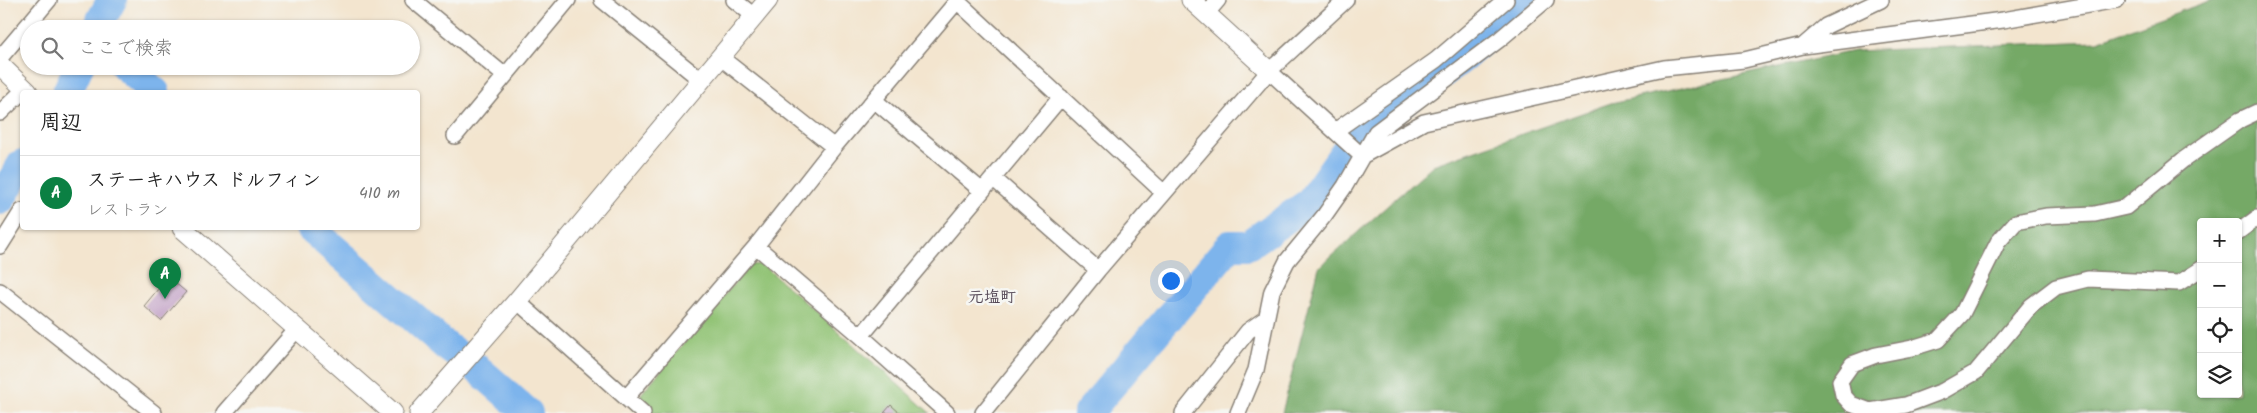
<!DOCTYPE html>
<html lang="ja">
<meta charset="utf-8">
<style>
:root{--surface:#fff;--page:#f2f2f2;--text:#222;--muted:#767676;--line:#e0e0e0;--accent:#0b8043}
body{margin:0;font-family:Kalam,"Klee One",sans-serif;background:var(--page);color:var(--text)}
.controls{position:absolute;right:15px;bottom:15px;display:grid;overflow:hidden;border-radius:5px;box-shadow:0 1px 4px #0004}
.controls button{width:45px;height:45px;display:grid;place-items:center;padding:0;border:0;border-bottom:1px solid var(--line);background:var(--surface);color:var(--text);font:25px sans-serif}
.you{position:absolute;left:1170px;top:280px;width:18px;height:18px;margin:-12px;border:4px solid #fff;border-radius:50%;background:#1a73e8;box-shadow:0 0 0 8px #1a73e833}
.badge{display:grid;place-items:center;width:32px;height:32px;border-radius:50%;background:var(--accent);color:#fff;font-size:16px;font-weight:700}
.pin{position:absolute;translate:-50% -41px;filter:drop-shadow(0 1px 2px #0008)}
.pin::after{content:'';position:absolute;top:26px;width:18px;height:15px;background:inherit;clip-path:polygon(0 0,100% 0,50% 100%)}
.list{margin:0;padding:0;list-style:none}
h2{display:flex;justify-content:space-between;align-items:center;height:65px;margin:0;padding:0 20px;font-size:21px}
h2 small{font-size:16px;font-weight:400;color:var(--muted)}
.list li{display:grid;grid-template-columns:32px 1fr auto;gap:15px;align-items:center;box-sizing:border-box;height:75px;padding:0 20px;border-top:1px solid var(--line)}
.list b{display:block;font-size:19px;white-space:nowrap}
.list p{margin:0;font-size:16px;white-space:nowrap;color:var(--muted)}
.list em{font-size:16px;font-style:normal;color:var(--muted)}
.icon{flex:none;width:28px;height:28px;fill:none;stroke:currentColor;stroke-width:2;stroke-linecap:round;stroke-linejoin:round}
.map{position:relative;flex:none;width:2257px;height:413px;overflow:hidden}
.search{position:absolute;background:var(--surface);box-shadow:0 1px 4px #0004;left:20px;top:20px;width:400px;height:55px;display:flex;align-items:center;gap:12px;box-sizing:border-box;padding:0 18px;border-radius:28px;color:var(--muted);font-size:19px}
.panel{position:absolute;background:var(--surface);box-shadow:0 1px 4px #0004;left:20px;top:90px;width:400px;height:140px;border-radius:5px}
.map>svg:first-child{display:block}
</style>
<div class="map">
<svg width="2257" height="413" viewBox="0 0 2257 413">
<rect width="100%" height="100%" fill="#f6f6f2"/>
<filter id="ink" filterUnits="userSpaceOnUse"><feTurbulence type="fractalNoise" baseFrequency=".02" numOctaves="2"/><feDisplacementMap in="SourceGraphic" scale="10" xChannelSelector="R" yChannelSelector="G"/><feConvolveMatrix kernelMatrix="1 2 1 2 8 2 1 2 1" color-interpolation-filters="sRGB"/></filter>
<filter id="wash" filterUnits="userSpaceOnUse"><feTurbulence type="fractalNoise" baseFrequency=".0096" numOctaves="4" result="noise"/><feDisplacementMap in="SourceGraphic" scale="20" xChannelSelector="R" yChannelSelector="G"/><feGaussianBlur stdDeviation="1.12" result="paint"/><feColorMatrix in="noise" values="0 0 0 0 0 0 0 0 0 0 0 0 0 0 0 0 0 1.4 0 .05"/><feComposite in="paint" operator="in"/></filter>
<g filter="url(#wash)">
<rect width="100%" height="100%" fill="#f3e5cf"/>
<path fill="#91c374" stroke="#567048" d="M762,264l168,149h-281l-7,-6 -1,-13 109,-129z"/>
<path fill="#74a966" stroke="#486241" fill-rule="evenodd" d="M2212,0h45v413h-975l37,-146 114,-102 178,-62 243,-52 243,-10zM2201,222h37v172h-37z"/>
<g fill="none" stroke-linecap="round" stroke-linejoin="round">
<path stroke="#7db4ec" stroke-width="30" d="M96,29l16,-29
M125,66l30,26
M67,92l12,-26
M0,200l22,-36
M310,228l136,118 34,25 48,42
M1088,413l142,-168h18l61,-42 44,-63 111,-83 63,-57"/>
</g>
<g id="blocks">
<path fill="#c09dc4" d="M168,277l18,15 -25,29 -17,-15z
M891,405l9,8h-16z"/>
</g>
</g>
<g filter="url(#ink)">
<use href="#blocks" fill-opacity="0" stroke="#888076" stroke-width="1"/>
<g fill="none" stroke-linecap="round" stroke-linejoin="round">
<defs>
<path id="minor" d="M413,0l92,76 63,-76
M602,0l99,80
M734,0l20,16
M957,1l207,192
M1206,14l12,-14
M1803,46l23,-20 55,-26
M720,57l114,90
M0,58l49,-58
M1269,71l93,85
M874,100l108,91
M0,113l25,-24
M1335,131l101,-71 70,-60
M455,136l50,-60
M1362,156l62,-34 240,-54 80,-8 59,-14 200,-26 114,-20
M993,178l105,92
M2238,232l19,-14
M0,246l22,-35
M756,246l105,90 86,77
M2201,269l-22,14 -91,-4 -32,8 -25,19 -55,66 -33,19 -37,14 -36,6 -19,-7 -8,-9 -3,-14 12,-17 24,-9 36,-7 26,-8 24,-26 36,-72 18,-20 30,-6 49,-2 31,-7 57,-47 57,-40 17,-8
M0,291l154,122
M517,301l126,112
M861,336l200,-239
M626,398l130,-152 78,-99 124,-147
M224,413l74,-85
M983,413l115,-143 171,-199 77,-71
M1183,413l65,-82 17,-12
M1238,413l18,-43 16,-79 15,-30 37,-45 21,-30 31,-54 124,-93 46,-39"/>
<path id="tertiary" d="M1191,0l78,71
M0,65l28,27
M182,228l211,185
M419,413l98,-112 251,-301"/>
</defs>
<use href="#minor" stroke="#888076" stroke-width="18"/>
<use href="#tertiary" stroke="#888076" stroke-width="21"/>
<use href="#minor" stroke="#fff" stroke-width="15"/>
<use href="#tertiary" stroke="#fff" stroke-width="19"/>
</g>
</g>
<g text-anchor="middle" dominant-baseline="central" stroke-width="5" stroke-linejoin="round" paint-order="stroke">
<g font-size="16" font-weight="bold" fill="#554957" stroke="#f6f6f2">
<text x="992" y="297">元塩町</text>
</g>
</g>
</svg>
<div class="controls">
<button>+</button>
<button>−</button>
<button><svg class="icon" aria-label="locate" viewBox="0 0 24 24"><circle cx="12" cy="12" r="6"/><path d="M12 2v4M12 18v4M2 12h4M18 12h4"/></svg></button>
<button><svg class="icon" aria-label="layers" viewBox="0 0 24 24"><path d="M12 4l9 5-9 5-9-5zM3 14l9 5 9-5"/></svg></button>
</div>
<div class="you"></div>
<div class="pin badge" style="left:165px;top:299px">A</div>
<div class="search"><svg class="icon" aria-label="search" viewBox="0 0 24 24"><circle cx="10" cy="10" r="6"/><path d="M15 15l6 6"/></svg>ここで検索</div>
<section class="panel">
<h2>周辺<small></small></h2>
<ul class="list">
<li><span class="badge">A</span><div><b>ステーキハウス ドルフィン</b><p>レストラン</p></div><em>410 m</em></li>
</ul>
</section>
</div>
